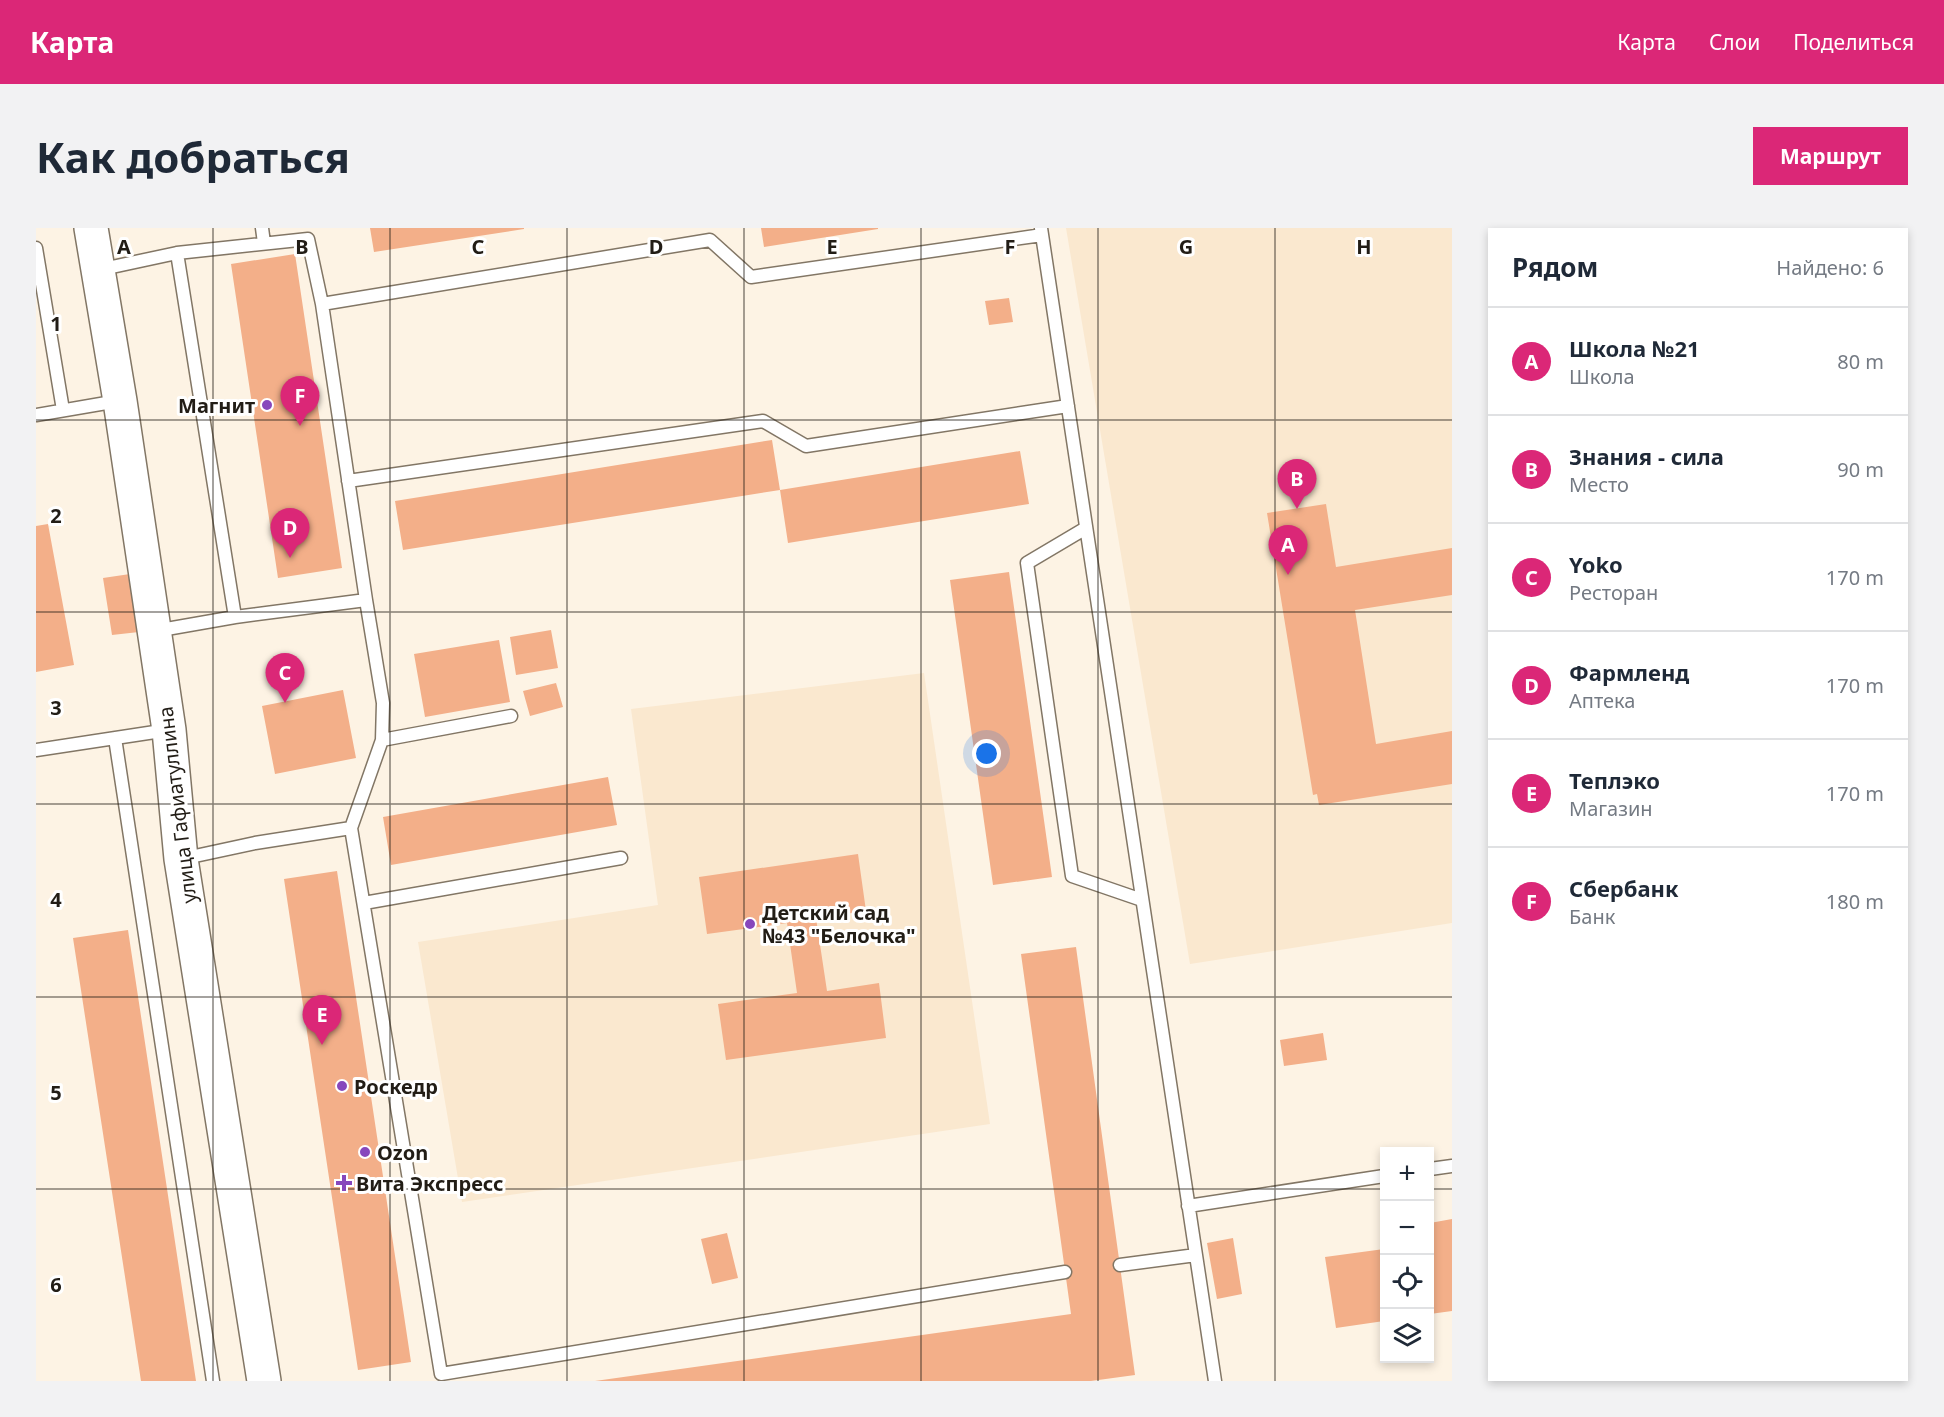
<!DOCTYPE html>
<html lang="ru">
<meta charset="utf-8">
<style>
:root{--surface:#fff;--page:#f2f2f3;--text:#1f2937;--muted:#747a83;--line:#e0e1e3;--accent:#db2777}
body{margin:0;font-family:"Noto Sans",sans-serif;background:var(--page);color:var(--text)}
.controls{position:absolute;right:18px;bottom:18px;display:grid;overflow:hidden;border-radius:0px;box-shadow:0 3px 9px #0003}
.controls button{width:54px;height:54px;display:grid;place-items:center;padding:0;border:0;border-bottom:2px solid var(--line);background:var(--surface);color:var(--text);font:30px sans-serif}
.you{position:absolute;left:951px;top:526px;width:21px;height:21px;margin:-15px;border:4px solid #fff;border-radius:50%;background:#1a73e8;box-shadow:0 0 0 9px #1a73e833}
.badge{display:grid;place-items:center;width:39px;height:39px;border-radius:50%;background:var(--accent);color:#fff;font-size:20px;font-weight:700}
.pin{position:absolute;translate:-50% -50px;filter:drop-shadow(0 2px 3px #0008)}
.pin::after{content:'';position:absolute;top:32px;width:21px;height:18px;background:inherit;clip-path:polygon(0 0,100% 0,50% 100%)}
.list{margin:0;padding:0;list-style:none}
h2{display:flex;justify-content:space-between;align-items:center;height:78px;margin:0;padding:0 24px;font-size:26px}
h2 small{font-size:20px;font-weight:400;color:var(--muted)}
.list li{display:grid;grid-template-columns:39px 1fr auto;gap:18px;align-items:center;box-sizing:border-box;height:108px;padding:0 24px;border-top:2px solid var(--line)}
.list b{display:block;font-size:22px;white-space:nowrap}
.list p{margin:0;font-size:20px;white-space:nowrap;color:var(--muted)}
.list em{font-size:20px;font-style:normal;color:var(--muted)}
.icon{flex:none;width:33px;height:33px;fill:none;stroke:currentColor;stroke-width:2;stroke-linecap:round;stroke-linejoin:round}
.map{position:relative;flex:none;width:1416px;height:1153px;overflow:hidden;border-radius:0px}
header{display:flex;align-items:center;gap:36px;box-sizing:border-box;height:84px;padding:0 30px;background:var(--accent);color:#fff}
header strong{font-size:28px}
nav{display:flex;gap:33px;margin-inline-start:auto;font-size:21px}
.intro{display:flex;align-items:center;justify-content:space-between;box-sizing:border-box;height:144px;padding:0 36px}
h1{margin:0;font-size:42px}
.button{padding:15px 27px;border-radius:0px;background:var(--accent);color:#fff;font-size:21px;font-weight:700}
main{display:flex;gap:36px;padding:0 36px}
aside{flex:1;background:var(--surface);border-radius:0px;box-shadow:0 3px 9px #0003}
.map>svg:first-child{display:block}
</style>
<header>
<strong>Карта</strong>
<nav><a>Карта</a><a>Слои</a><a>Поделиться</a></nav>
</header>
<div class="intro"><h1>Как добраться</h1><a class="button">Маршрут</a></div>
<main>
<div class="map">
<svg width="1416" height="1153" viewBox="0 0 1416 1153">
<rect width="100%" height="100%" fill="#fdf3e4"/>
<path fill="#fae8cf" d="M1030,0h386v695l-262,41z
M888,445l66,451 -528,78 -44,-260 240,-37 -27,-196z"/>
<path fill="#f3af89" d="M334,0h154v1l-150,23z
M725,0h117v1l-114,18z
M259,26l47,314 -64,10 -47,-314z
M973,70l4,24 -24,3 -4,-24z
M736,212l8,50 240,-39 9,53 -241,39 -8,-53 -377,60 -8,-49z
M1290,276l10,63 116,-19v47l-97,15 21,134 76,-13v53l-133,21 -2,-11 -4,1 -46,-282z
M12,296l26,141 -38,7v-146z
M973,344l43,305 -59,8 -43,-305z
M94,346l9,58 -27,3 -9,-57z
M515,402l7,38 -42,7 -6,-38z
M463,412l11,62 -85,15 -11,-63z
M520,455l7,24 -33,9 -7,-25z
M307,462l13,68 -81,16 -13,-68z
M572,549l9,48 -226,40 -8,-48z
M822,626l8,57 -50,7 11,73 52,-8 7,55 -160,22 -8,-56 79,-11 -10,-70 -80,11 -8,-57z
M301,643l74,491 -53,8 -74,-491z
M92,702l68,451h-55l-68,-443z
M1040,719l59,428 -44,6h-496l476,-67 -50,-360z
M1287,805l4,27 -43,6 -4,-26z
M1416,991v92l-22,3v-91z
M691,1005l11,45 -26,6 -11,-45z
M1197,1010l9,56 -25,5 -10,-56z
M1348,1021v72l-48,7 -11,-71z"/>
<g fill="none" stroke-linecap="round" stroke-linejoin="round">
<defs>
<path id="lane" d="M226,0l2,15
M1005,0l174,1153
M0,20l27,162
M141,25l58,364
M62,42l79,-17 131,-14 14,65 388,-64 41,37 291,-42
M0,187l82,-14
M312,253l415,-60 43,25 262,-40
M1050,300l-59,35 45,313 70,24
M330,372l17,103 -1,37 -31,88 90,546 624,-102
M119,403l80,-14 131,-17 -44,-296
M79,510l98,643
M346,512l129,-24
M0,522l132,-20
M145,631l74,-16 96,-15
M328,675l257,-45
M1394,941l22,-3
M1152,978l196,-30
M1084,1037l76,-10"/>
<path id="secondary" d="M55,0l29,173 49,329 12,129 83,522"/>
</defs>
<use href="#lane" stroke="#827665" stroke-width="15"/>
<use href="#secondary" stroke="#827665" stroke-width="36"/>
<use href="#lane" stroke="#fff" stroke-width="12"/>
<use href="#secondary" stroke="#fff" stroke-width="33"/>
</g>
<path fill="none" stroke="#221d16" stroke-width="1.5" stroke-opacity="0.55" d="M177,0v1153M354,0v1153M531,0v1153M708,0v1153M885,0v1153M1062,0v1153M1239,0v1153M0,192h1416M0,384h1416M0,576h1416M0,769h1416M0,961h1348M1394,961h22"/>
<g fill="#8747bc" stroke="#fff" stroke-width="2">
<circle cx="231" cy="177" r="6"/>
<circle cx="714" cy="696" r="6"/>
<circle cx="306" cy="858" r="6"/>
<circle cx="329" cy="924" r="6"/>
<path d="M305 946h6v6h6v6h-6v6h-6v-6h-6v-6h6z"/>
</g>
<g text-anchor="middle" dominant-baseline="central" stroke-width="6" stroke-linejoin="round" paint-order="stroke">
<g font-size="20" font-weight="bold" fill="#221d16" stroke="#fff" text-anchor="start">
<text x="219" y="177" text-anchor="end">Магнит</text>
<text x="726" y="684">Детский сад<tspan x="726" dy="23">№43 "Белочка"</tspan></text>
<text x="318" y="858">Роскедр</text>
<text x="341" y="924">Ozon</text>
<text x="320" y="955">Вита Экспресс</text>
</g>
<g font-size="20" fill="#221d16" stroke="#fff">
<text transform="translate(141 577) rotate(-97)">улица Гафиатуллина</text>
</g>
</g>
<g font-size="20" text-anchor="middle" font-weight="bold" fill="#221d16" stroke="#fff" stroke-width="6" stroke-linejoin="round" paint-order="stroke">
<text x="88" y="26">A</text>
<text x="266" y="26">B</text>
<text x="442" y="26">C</text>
<text x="620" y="26">D</text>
<text x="796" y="26">E</text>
<text x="974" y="26">F</text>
<text x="1150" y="26">G</text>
<text x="1328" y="26">H</text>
<text x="20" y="103">1</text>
<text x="20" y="295">2</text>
<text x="20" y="487">3</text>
<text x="20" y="679">4</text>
<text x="20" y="872">5</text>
<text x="20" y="1064">6</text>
</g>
</svg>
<div class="controls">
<button>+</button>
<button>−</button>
<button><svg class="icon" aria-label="locate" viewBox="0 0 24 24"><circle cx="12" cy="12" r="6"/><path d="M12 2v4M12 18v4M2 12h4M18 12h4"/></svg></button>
<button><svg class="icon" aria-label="layers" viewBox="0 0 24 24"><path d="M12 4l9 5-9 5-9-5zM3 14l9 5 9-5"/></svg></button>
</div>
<div class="you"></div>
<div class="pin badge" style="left:1252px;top:347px">A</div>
<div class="pin badge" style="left:1261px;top:281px">B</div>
<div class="pin badge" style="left:249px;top:475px">C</div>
<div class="pin badge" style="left:254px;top:330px">D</div>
<div class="pin badge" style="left:286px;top:817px">E</div>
<div class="pin badge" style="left:264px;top:198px">F</div>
</div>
<aside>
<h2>Рядом<small>Найдено: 6</small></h2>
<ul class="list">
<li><span class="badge">A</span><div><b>Школа №21</b><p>Школа</p></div><em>80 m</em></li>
<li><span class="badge">B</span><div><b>Знания - сила</b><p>Место</p></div><em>90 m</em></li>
<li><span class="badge">C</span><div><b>Yoko</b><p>Ресторан</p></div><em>170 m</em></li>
<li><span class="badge">D</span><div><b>Фармленд</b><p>Аптека</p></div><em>170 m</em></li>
<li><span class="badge">E</span><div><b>Теплэко</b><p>Магазин</p></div><em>170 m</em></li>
<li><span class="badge">F</span><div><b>Сбербанк</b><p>Банк</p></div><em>180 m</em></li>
</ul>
</aside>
</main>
